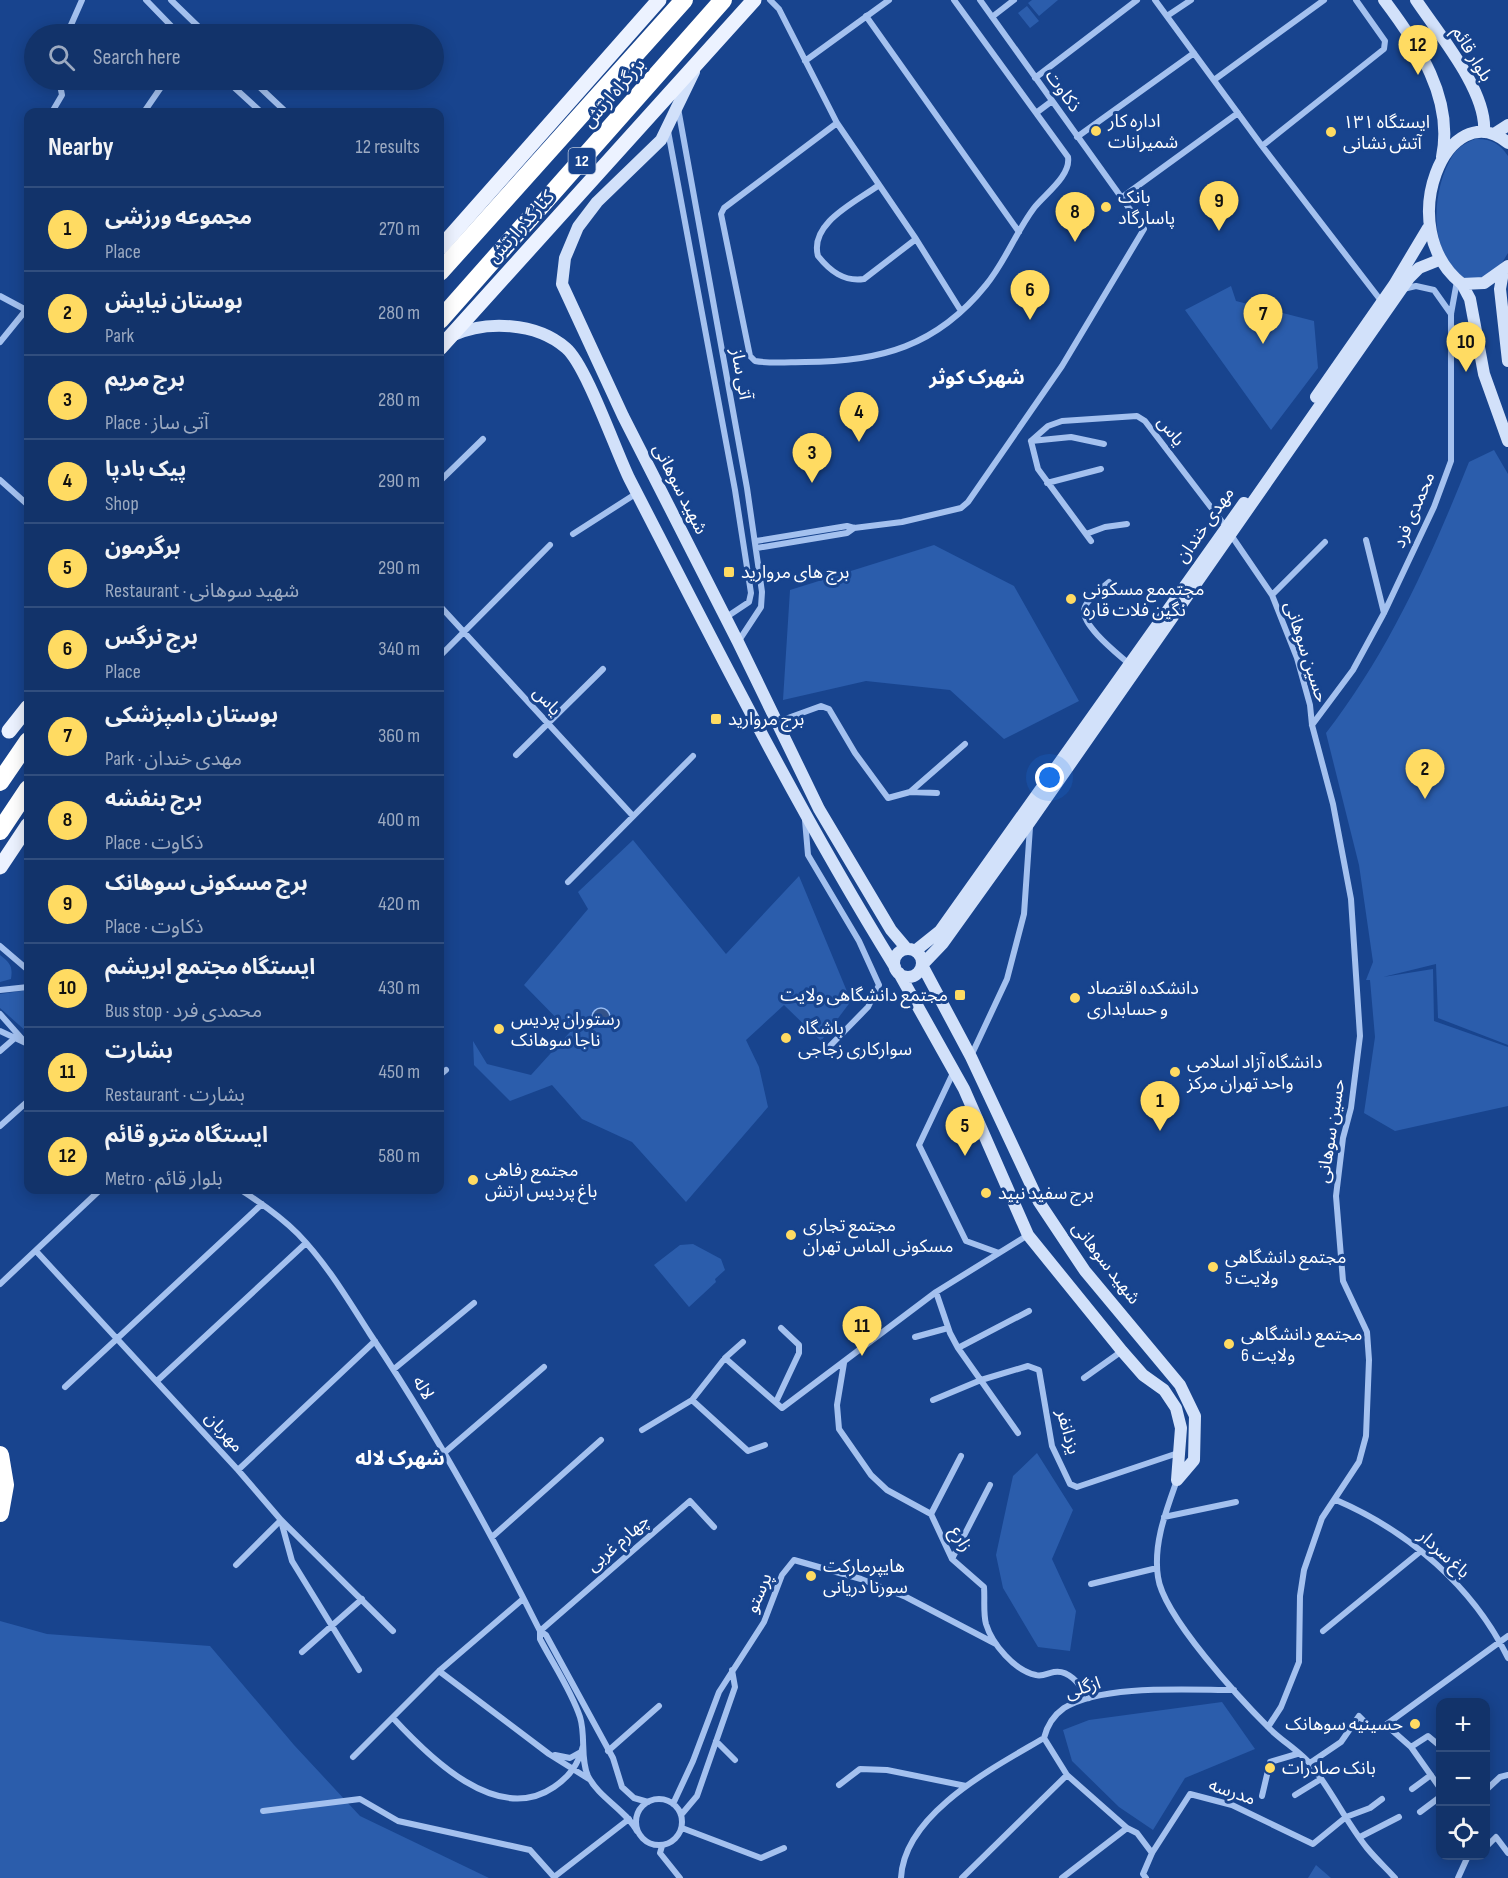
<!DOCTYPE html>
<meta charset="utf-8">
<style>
:root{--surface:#12336a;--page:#1b3b70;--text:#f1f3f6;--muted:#9caac1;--line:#314e7e;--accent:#ffdb62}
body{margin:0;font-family:"Sofia Sans Condensed","Noto Sans Arabic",sans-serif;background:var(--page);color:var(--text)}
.controls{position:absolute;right:18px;bottom:18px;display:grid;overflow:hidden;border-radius:12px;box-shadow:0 3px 15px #0003}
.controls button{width:54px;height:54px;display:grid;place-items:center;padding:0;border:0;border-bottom:2px solid var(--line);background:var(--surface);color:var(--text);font:30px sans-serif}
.you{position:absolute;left:1050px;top:778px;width:21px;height:21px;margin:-15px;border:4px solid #fff;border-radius:50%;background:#1a73e8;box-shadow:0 0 0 9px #1a73e833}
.badge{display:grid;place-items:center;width:39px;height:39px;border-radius:50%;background:var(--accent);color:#111;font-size:20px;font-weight:700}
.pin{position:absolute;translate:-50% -50px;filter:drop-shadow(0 2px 3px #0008)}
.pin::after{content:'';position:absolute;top:32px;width:21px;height:18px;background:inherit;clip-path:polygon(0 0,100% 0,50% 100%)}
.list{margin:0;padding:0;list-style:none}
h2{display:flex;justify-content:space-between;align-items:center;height:78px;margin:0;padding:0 24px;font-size:26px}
h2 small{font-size:20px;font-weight:400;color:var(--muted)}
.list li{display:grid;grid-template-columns:39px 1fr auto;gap:18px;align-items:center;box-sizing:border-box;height:84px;padding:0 24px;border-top:2px solid var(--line)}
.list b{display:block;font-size:22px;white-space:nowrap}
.list p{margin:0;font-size:20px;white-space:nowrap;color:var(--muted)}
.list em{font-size:20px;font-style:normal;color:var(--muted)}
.icon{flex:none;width:33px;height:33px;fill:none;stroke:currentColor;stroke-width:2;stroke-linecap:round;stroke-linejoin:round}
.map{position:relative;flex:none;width:1508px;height:1878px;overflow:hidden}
.search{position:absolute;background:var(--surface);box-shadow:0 3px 15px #0003;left:24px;top:24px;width:420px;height:66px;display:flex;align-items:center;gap:15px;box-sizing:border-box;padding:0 21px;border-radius:33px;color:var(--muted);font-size:22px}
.panel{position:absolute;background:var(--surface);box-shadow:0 3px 15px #0003;left:24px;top:108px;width:420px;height:1086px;border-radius:12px}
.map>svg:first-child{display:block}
</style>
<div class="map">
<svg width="1508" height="1878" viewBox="0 0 1508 1878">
<rect width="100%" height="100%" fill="#18448e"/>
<path fill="#2b5dac" d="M1032,0h26l-19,16 -11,-13z
M1027,6l12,15 -9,7 -12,-15z
M1475,139c14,-1 25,4 33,17v97l-8,13 -19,13c-4,0 -10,1 -14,0 -6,-2 -10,-7 -14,-12 -25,-27 -19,-83 0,-112 5,-8 13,-12 22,-16z
M1231,286l5,15 78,20 4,47 -47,62 -86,-120z
M1494,450l14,24v571l-70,-27 -2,-54 -53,13 50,-8 1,52 74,26v59l-113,25 -31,-18 11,-76 -5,-57h-4l7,-18 -14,-97 -33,-132c63,-81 105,-176 143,-271z
M934,545l80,41 65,115 -75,38 -54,-49 -84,-9 -83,19 7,-110z
M633,840l93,114 73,-78 52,125 -30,40 -37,-36 -38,35 13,27 9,40 -82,95 -54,-60 -50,-23 -30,-34 -42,16 -36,-36 -1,-24 14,23 44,11 39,-43 -46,-47 64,-76 -10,-17z
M0,955c10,8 13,11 11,24l-11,3z
M28,990v43l-28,-25v-14z
M693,1244l28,15 4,11 -10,9 1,3 -27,25 -35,-42 26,-20z
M1037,1453l36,57 -21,49 24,52 -6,40 -32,-4 -35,-59 -7,-33 17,-79z
M0,1621l47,13 163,12 84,99 66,71 129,62h-489z
M1222,1702l33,47 -70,29 -32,52 -34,-23 -47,-46 -9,-31 26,-10z
M1316,1865l15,13h-23z"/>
<path fill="#33538a" stroke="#97bbf1" stroke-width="1.5" d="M592 1017a9 9 0 1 1 18 0a9 9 0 1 1-18 0Z"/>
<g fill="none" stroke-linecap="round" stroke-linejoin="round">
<path stroke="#a4c1ef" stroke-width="6" d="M146,0l33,34
M171,0l35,34
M770,0l9,9 58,114 79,116 45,72
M1155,0l107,146 120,156
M866,16l153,216
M1167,16l24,-16
M992,17l22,-17
M67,34l15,-34
M805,61l84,-61
M1035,78l102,-78
M226,80l35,32
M252,80l34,32
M1214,80l110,-80
M678,108l69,380 15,104 -1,15 -23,35
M52,112l10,-17 -3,-15
M144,112l22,-32
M1036,113l16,-12
M837,123l-113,85 -3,6 29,142 5,5c16,3 34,1 50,1 75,0 132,-16 181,-77 19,-23 30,-53 48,-77 11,-14 37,-32 34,-51l-114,-157
M668,131l67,359 16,103 -2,9 -24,16
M1077,137l117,-84
M1262,146l122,-97 1,-8 -29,-41
M879,185c-23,17 -70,38 -61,71 12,15 26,26 46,23l52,-40
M1121,198l117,-85
M1403,289l13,-3 18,4 17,24
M0,296l28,15
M0,342l26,-32
M1031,441l17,-15 14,-5 75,-5 8,5 81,106
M1031,441l7,28 53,72
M1031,441l40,-4 33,7
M0,480l28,25
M440,481l43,-42
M1047,483l54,-14
M573,534l64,-41
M1086,534l19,-7 22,-3
M1231,535l41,60 25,63 13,47 2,20 21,79 18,95 9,137 -9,72 -8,30 -7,58 7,85 24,51 2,28 -3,76 -7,26 -37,56 -18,52 -4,26 -1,66 -18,45 -13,20
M1366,540l18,73
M756,541l91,-15 7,2 48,-6 59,-14 7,-6 94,-136 82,-137 -164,-229
M757,548l90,-15 7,-5
M1109,582c-7,6 -24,19 -25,28 -2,16 34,44 45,54
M1272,595l53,-53
M440,606l193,210
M440,656l110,-111
M777,722l44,-16 8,3 26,44 33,45 22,-6 55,-48
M1312,725l41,-55 31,-57 50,-106 17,-46v-147l6,-33
M516,755l87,-86
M910,792l27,1
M805,820l3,35 51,86 20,44 -11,22 -41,42
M568,882l125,-126
M0,946l28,24
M0,990l28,-3
M0,1014l23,26
M0,1031l28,13
M0,1051l16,-14
M971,1056l36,-77 17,-65 6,-87
M954,1071l-35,74 47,96 33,12
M440,1075l6,-5
M0,1126l28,-25
M241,1190c20,13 40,27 57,44 29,30 50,66 72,100 64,95 119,195 170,297v8c13,25 31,51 40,78 6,19 0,42 8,59 11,22 38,34 49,55
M36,1251l202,219 43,50 112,111
M0,1284l100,-94
M936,1292l14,41 8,15 60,85
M915,1337l33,-9
M958,1348l71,-37
M725,1358l57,50 154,-116 92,-57
M844,1363l-7,42 2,24 32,46 16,15 44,24 21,45 32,28c1,12 -1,26 2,37 6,20 29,47 50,51 6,2 12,-2 18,-3 16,-3 27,15 35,26
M394,1369l80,-66
M1084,1378l38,-27
M157,1381l149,-138
M65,1387l197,-183
M692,1400l56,51 17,-6
M933,1400l48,-20 47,-14 11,4 13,76 18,38 7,3 101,-34
M776,1402l23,-49v-8l-18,-17
M642,1430l50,-30 33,-42 18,-16
M444,1453l100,-86
M238,1470l137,-129
M1177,1480c-11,31 -24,64 -19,97 5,39 83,123 112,152 12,12 32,24 41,36 21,26 35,57 56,83 9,11 19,20 28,30
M1336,1500c72,31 137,86 172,158
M931,1514l30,-58
M1164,1517l72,-15
M281,1521l11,40 67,109
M492,1537l109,-97
M952,1559l38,-74
M236,1565l45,-45
M1091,1584l66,-16
M540,1631l150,-130 24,26
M540,1631l6,4 67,123 9,29 12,11 14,4
M1323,1631l98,-80
M302,1652l60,-53
M439,1671l110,83 40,25
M393,1718c35,38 104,108 161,69 16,-11 24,-22 29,-41
M1386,1725l25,22 29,41
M716,1741l19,19
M1411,1747l17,-11 12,10
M608,1751l51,-45
M555,1755l15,3 9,-5
M353,1757l86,-86 84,-72
M1310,1763l31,-21 18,-26 12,12 9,1 128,-93
M839,1785l21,-16 27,1 79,16
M1412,1789l19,-14
M1486,1790l14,-13 8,-2
M1295,1795l26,-16
M1262,1796l8,-34 27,-8
M636 1822a23 23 0 1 1 46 0a23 23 0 1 1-46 0Z
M673,1804l20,-43 26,-69 45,-70 18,-47 12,-15 67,19 45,18 90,47
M263,1811l97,-12 38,22 132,29 25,28
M1420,1812l20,-15
M681,1815l16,-19 38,-109 -3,-17
M682,1828l79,30 23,-10
M1360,1837l39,-20
M662,1846l-2,7 20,25
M1486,1847l10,-10 12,16
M1152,1853l-15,-20 -10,-5 -60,-53 -23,-37c3,-12 10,-23 20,-30 38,-24 125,-18 170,-18
M554,1877l75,-58
M901,1878c3,-65 94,-111 143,-140
M962,1878l105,-103
M1062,1878l65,-50
M1146,1878l-3,-4 9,-21 38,-59 42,11 81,39 33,-27 24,-9 12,-9
M1458,1878l10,-22"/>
<path stroke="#d2e1fa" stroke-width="12" d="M1384,0c34,45 70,98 58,157
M1416,0c22,33 71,91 68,131
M694,72l-33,68 -64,62 -19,25 -13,31 -3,26 61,132 115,226 81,167 72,121 16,19
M1494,134l14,-9
M1508,143c-60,-51 -117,85 -46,141l22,-1 24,-17
M1503,272l-3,17 8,72
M1462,284l8,15 14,75 24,67
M451,336c35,-16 85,-14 115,12 20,17 49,101 63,130 85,165 168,331 266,489
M1316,397l78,-112 34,-57
M894 963a14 14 0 1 1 28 0a14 14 0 1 1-28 0Z
M915,951l25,-20 304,-428
M899,973l65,116 64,146 94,116 21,24 21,15 12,18 5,20 -4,52
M1177,1480l17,-20 1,-44 -15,-31 -95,-114 -46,-69 -68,-145 -49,-92 21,-22 86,-120 380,-545 10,-10 20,-8"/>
<path stroke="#ecf2ff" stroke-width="15" d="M440,248l219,-248
M440,348l314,-348
M9,731l19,-24
M0,867l28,-42"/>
<path stroke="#fff" stroke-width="18" d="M440,272l244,-272
M440,320l283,-320
M0,782l28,-41
M0,831l28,-42
M0,1455l5,30 -5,28"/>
</g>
<g fill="#ffdb62" stroke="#18448e" stroke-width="2">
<circle cx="1096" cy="131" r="6"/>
<circle cx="1331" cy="132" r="6"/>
<circle cx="1106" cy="207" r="6"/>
<rect x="723" y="566" width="12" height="12" rx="3"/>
<circle cx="1071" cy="599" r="6"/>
<rect x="710" y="713" width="12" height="12" rx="3"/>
<rect x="954" y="989" width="12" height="12" rx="3"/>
<circle cx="1075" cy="998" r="6"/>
<circle cx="499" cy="1029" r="6"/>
<circle cx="786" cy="1038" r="6"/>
<circle cx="1175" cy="1072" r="6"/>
<circle cx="473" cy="1180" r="6"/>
<circle cx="986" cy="1193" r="6"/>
<circle cx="791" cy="1235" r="6"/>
<circle cx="1213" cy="1267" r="6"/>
<circle cx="1229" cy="1344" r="6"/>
<circle cx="811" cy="1576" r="6"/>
<circle cx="1415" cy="1724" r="6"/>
<circle cx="1270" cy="1768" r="6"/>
</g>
<g text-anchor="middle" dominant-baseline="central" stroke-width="6" stroke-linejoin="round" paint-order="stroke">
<rect fill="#18448e" stroke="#bac7dd" stroke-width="1.5" x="568.5" y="148" width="27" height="26" rx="4.5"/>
<g font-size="16" font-weight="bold" fill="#fff">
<text x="582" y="161">12</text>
</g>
<g font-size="18" fill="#fff" stroke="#18448e">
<text transform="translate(1472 54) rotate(59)">بلوار قائم</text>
<text transform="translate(1063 91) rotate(54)">ذکاوت</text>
<text transform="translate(614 93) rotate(-49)">بزرگراه ارتش</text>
<text transform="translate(521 227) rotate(-48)">کنارگذر ارتش</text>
<text transform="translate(741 374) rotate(80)">آتی ساز</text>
<text transform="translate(1171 431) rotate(52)">یاس</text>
<text transform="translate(680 489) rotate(63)">شهید سوهانی</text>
<text transform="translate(1414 510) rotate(-67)">محمدی فرد</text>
<text transform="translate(1205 525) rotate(-55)">مهدی خندان</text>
<text transform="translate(1306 652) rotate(72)">حسین سوهانی</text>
<text transform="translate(547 701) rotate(47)">یاس</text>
<text transform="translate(1331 1131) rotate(-81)">حسین سوهانی</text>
<text transform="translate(1106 1263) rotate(52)">شهید سوهانی</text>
<text transform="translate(423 1388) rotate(59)">لاله</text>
<text transform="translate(224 1432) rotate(48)">مهربان</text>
<text transform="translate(1068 1432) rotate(75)">یزدانفر</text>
<text transform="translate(961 1539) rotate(60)">زارع</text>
<text transform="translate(618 1543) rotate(-41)">چهارم غربی</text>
<text transform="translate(1444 1554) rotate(42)">باغ سردار</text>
<text transform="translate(759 1593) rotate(-67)">پرستو</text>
<text transform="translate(1083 1688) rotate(-18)">ازگلی</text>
<text transform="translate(1232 1792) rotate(19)">مدرسه</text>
</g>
<g font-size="18" fill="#fff" stroke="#18448e" text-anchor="start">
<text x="1108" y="121">اداره کار<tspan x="1108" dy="21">شمیرانات</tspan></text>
<text x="1343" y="122">ایستگاه ۱۳۱<tspan x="1343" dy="21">آتش نشانی</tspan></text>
<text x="1118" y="197">بانک<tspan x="1118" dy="21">پاسارگاد</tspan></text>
<text x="741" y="572">برج های مروارید</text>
<text x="1083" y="589">مجتممع مسکونی<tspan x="1083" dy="21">نگین فلات قاره</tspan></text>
<text x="728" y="719">برج مروارید</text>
<text x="1087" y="988">دانشکده اقتصاد<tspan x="1087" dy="21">و حسابداری</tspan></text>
<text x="948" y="995" text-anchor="end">مجتمع دانشگاهی ولایت</text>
<text x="511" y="1019">رستوران پردیس<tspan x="511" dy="21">ناجا سوهانک</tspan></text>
<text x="798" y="1028">باشگاه<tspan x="798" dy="21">سواركاری زجاجی</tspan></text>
<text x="1187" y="1062">دانشگاه آزاد اسلامی<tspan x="1187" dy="21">واحد تهران مرکز</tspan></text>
<text x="485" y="1170">مجتمع رفاهی<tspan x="485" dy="21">باغ پردیس ارتش</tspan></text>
<text x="998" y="1193">برج سفید نبید</text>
<text x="803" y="1225">مجتمع تجاری<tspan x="803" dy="21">مسکونی الماس تهران</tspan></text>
<text x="1225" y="1257">مجتمع دانشگاهی<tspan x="1225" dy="21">ولایت 5</tspan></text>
<text x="1241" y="1334">مجتمع دانشگاهی<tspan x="1241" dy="21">ولایت 6</tspan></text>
<text x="823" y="1566">هایپرمارکت<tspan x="823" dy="21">سورنا دریانی</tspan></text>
<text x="1403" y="1724" text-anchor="end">حسینیه سوهانک</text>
<text x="1282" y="1768">بانک صادرات</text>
</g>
<g font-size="20" font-weight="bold" fill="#fff" stroke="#18448e">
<text x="977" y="378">شهرک کوثر</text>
<text x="400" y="1459">شهرک لاله</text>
</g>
</g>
</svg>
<div class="controls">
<button>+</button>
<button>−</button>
<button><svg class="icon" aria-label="locate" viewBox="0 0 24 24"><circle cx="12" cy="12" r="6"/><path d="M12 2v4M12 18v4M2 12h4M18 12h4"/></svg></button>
</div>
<div class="you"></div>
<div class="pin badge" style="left:1160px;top:1131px">1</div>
<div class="pin badge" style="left:1425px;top:799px">2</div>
<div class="pin badge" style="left:812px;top:483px">3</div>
<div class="pin badge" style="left:859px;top:442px">4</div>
<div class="pin badge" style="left:965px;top:1156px">5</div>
<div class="pin badge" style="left:1030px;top:320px">6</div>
<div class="pin badge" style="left:1263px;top:344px">7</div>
<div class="pin badge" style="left:1075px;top:242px">8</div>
<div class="pin badge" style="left:1219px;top:231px">9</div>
<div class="pin badge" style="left:1466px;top:372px">10</div>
<div class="pin badge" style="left:862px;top:1356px">11</div>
<div class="pin badge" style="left:1418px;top:75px">12</div>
<div class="search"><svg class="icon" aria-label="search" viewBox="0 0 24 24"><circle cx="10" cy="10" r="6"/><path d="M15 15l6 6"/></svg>Search here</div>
<section class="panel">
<h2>Nearby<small>12 results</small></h2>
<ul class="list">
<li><span class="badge">1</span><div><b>مجموعه ورزشی</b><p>Place</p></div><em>270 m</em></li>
<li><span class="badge">2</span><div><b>بوستان نیایش</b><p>Park</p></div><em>280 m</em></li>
<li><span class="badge">3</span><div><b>برج مریم</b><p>Place · آتی ساز</p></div><em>280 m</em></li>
<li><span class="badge">4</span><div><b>پیک بادپا</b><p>Shop</p></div><em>290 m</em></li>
<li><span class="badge">5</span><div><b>برگرمون</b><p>Restaurant · شهید سوهانی</p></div><em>290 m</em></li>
<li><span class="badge">6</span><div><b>برج نرگس</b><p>Place</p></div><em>340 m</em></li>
<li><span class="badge">7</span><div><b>بوستان دامپزشکی</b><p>Park · مهدی خندان</p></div><em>360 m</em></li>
<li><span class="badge">8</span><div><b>برج بنفشه</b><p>Place · ذکاوت</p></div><em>400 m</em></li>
<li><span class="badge">9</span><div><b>برج مسکونی سوهانک</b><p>Place · ذکاوت</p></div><em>420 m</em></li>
<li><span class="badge">10</span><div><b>ایستگاه مجتمع ابریشم</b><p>Bus stop · محمدی فرد</p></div><em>430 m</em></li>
<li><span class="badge">11</span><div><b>بشارت</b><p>Restaurant · بشارت</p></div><em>450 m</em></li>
<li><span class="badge">12</span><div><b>ایستگاه مترو قائم</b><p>Metro · بلوار قائم</p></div><em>580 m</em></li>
</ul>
</section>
</div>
